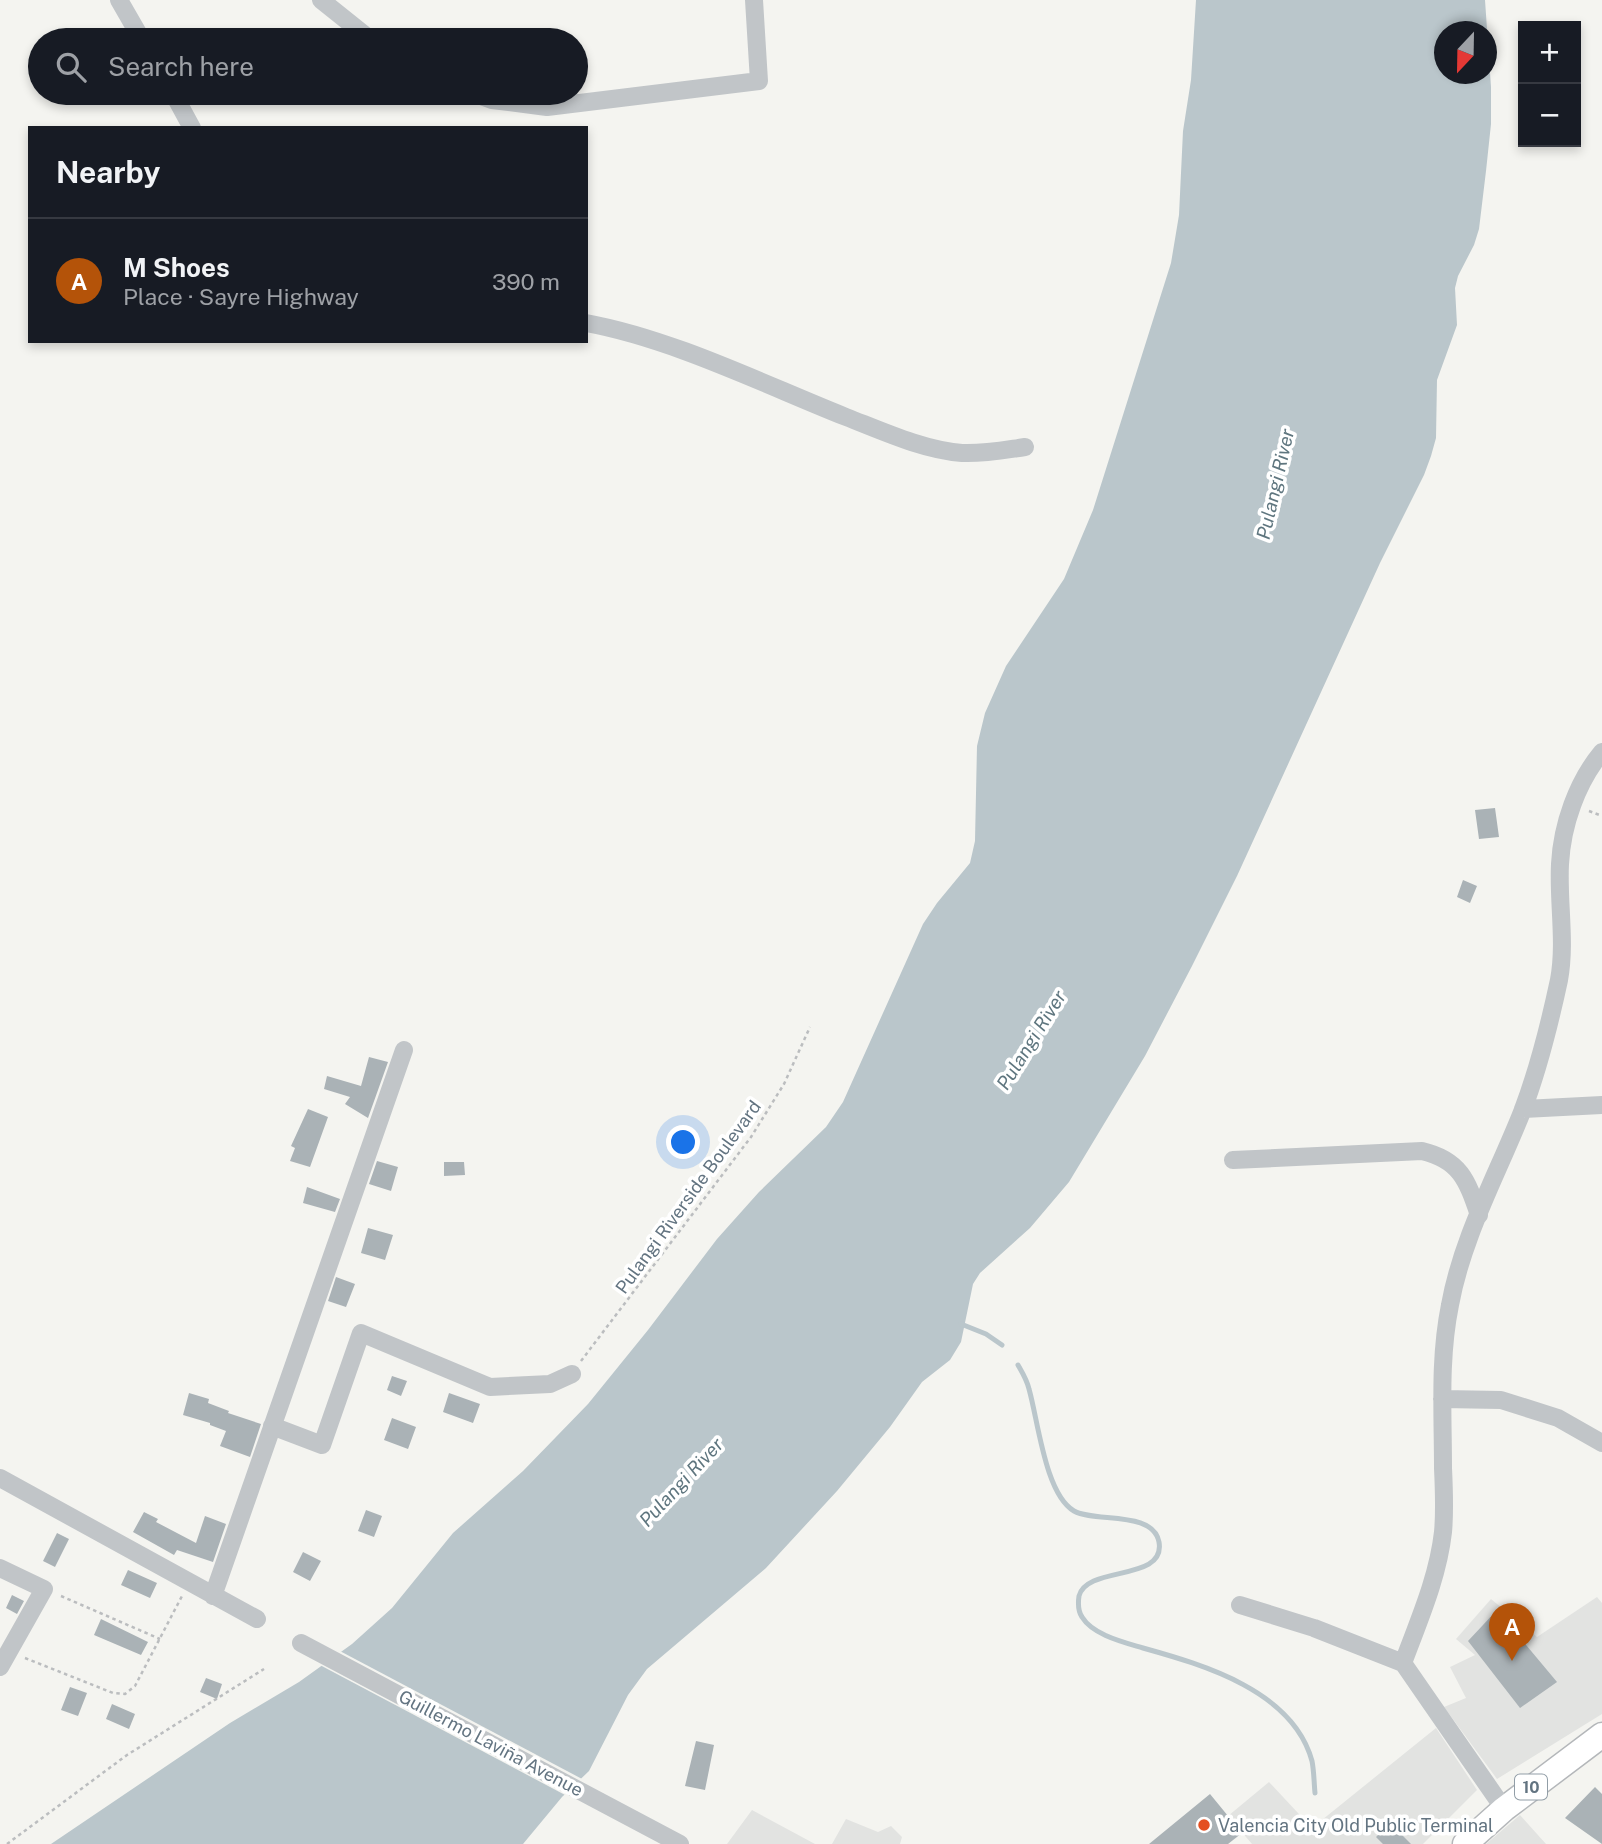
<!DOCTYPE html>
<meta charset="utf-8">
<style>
:root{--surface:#171b24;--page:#20242c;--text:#f1f3f6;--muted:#9ea1a6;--line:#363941;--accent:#b45309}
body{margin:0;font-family:"Public Sans",sans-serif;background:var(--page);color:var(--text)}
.controls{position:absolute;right:21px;top:21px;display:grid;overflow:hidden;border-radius:0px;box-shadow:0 4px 10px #0003}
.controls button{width:63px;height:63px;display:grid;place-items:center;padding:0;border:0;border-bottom:2px solid var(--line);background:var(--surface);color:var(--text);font:35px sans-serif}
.compass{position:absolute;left:1434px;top:21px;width:63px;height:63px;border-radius:50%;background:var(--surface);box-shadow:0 4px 10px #0003;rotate:202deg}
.you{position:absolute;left:684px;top:1143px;width:24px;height:24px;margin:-18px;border:5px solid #fff;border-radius:50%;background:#1a73e8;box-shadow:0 0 0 10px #1a73e833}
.badge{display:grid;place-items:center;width:46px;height:46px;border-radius:50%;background:var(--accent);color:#fff;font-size:23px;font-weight:700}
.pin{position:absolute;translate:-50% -58px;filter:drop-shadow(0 2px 4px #0008)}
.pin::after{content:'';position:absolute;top:37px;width:24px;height:21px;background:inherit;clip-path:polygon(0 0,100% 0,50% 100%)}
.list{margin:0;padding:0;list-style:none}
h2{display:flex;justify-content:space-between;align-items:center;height:91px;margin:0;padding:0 28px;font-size:30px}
h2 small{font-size:23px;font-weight:400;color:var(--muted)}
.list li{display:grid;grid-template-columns:46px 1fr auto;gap:21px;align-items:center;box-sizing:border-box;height:126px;padding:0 28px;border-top:2px solid var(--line)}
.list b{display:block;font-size:26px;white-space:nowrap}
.list p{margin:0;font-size:23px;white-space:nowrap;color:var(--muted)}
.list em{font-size:23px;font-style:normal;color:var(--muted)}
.icon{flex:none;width:38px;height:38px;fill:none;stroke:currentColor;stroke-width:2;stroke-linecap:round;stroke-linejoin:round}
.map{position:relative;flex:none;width:1602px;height:1844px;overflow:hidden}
.search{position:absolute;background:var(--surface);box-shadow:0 4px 10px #0003;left:28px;top:28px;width:560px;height:77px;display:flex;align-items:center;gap:18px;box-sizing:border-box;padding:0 24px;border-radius:38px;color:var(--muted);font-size:26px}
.panel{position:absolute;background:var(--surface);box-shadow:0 4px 10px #0003;left:28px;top:126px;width:560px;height:217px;border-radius:0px}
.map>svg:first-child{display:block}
</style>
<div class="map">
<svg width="1602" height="1844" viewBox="0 0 1602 1844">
<rect width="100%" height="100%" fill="#f4f4f0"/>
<path fill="#e2e3e1" d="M1597,1597l5,6v111l-105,65 -53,-72 22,-9 -16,-31 25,-12 -19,-16 35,-40 46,38z
M1436,1728l41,62 -54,54h-171l-24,-28 41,-34 43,46z
M752,1810l63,34h-88z
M1520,1815l26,29h-60z
M846,1819l32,13 13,-6 11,11 -2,7h-68z"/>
<path fill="#bac6cb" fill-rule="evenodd" d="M1196,0h289l6,87v37l-5,47 -7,58 -5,16 -16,31 -3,12 2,37 -20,55 -1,58 -5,18 -7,19 -44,88 -143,313 -45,90 -47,90 -76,126 -39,46 -50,45 -7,11 -12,58 -11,18 -28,22 -32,45 -53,64 -71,77 -119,101 -19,26 -39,76 -27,26 -39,47h-472l179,-121 69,-41 53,-38 40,-36 61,-75 70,-62 65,-67 60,-74 69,-91 42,-47 67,-65 17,-25 80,-178 14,-21 33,-40 5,-22 2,-95 8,-33 21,-47 58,-87 29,-69 78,-247 8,-48 4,-84 8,-51zM1444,32h42v42h-42z"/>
<path fill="#f4f4f0" d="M338,1650l246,130 -17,16 -249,-132z"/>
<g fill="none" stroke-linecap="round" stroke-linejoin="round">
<path stroke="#bac6cb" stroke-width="5" d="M961,1324l25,10 16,11
M1018,1365c4,7 9,15 11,24 9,31 16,105 45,122 21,12 79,-1 85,31 7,40 -72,23 -80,54 -1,7 -1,15 3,21 11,18 41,25 61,31 61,17 150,43 169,113 2,10 2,22 3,32"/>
</g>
<path fill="#aab2b6" d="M1495,808l4,29 -20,2 -4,-29z
M1463,880l14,6 -7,17 -13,-6z
M369,1057l19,5 -20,56 -23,-14 5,-7 -26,-8 3,-13 34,10z
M308,1109l20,8 -18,50 -20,-6 5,-13 -4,-2z
M377,1161l21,6 -7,24 -22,-7z
M444,1162h20l1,13 -21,1z
M307,1187l33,12 -5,13 -32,-9z
M368,1228l25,7 -8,25 -24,-7z
M336,1277l19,7 -9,23 -18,-6z
M392,1376l15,5 -6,15 -14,-6z
M189,1393l20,6 -1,4 21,8 -1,2 33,11 -11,33 -30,-11 6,-15 -16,-6v-2l-27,-8z
M449,1393l31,11 -7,19 -30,-11z
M392,1418l24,9 -8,22 -24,-9z
M366,1510l16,6 -8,21 -16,-6z
M144,1512l14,7 -2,3 40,21 9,-27 21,8 -13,38 -36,-12 -3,5 -41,-23z
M57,1533l12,6 -14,28 -12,-6z
M303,1552l18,9 -11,20 -17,-9z
M128,1570l29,13 -7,15 -29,-13z
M12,1595l12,6 -7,13 -11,-6z
M1497,1610l60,72 -37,26 -52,-67z
M101,1619l47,23 -7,13 -47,-20z
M206,1678l16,6 -5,15 -17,-7z
M70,1687l17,6 -9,23 -17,-6z
M112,1704l23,10 -6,15 -23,-10z
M696,1741l18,4 -9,45 -20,-4z
M1595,1787l7,7v50l-37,-26z
M1210,1794l32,39 -14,11h-79z
M1390,1823l21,21h-28l-7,-7z"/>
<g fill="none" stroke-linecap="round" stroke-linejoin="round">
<defs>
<path id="highway" d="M1465,1844l39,-35 98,-74"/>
</defs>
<use href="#highway" stroke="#b4b7ba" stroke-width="27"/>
<path stroke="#bbbdbf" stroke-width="2.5" stroke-dasharray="3.5 3.5" stroke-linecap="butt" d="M1589,811l13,5
M581,1361l170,-224 33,-53 26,-57
M61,1596l99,43
M25,1658l88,35 12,1 10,-8 47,-90
M7,1844l120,-89 137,-86"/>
<path stroke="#c1c5c8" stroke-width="18" d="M119,0l23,40
M321,0l50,40
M173,93l19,35
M473,93l19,7 55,7 212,-26 -5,-81
M586,323c87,16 177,61 260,94 36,14 77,33 116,36 22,1 42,-3 63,-6
M1523,1109l79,-4
M1233,1160l189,-9c38,9 45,29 57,64
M1442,1399l59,1 57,18 44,25
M272,1426l50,19 39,-112 129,54 60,-3 22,-10
M0,1478l257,141
M0,1568l44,21 -44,78
M213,1596l191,-546
M1240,1605l74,23 89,35
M301,1643l379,201
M1504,1809l-101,-146c16,-43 35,-86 40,-131 2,-21 1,-43 0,-64 0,-55 -4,-109 7,-163 12,-67 47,-130 72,-193 15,-39 28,-90 37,-132 7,-38 -1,-77 1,-116 2,-39 17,-82 42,-112"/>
<use href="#highway" stroke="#fff" stroke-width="24"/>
</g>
<circle fill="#e44f20" stroke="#fff" stroke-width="2.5" cx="1204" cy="1825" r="7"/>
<g text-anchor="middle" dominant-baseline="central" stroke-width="7" stroke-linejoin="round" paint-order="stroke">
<rect fill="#fff" stroke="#929ea7" stroke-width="2" x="1515" y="1774.5" width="32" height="25" rx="5"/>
<g font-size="16" font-weight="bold" fill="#637481">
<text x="1531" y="1787">10</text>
</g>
<g font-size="18" fill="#637481" stroke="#fff">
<text transform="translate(688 1197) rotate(-54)">Pulangi Riverside Boulevard</text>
<text transform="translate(491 1743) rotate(28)">Guillermo Laviña Avenue</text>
</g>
<g font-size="18" fill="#637481" stroke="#fff" text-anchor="start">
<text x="1218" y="1825">Valencia City Old Public Terminal</text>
</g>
<g font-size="19" font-style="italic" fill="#5f767f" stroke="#fff">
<text transform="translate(1275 484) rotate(-77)">Pulangi River</text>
<text transform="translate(1031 1040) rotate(-58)">Pulangi River</text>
<text transform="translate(681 1482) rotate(-47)">Pulangi River</text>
</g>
</g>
</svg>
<div class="controls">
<button>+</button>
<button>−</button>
</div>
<svg class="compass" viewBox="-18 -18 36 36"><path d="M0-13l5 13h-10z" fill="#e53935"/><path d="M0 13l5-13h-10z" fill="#9ea1a6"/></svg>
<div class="you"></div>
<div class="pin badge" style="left:1512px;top:1661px">A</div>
<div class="search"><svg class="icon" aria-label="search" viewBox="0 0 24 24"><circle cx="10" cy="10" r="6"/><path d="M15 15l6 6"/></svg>Search here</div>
<section class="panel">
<h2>Nearby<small></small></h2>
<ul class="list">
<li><span class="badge">A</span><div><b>M Shoes</b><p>Place · Sayre Highway</p></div><em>390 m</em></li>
</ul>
</section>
</div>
